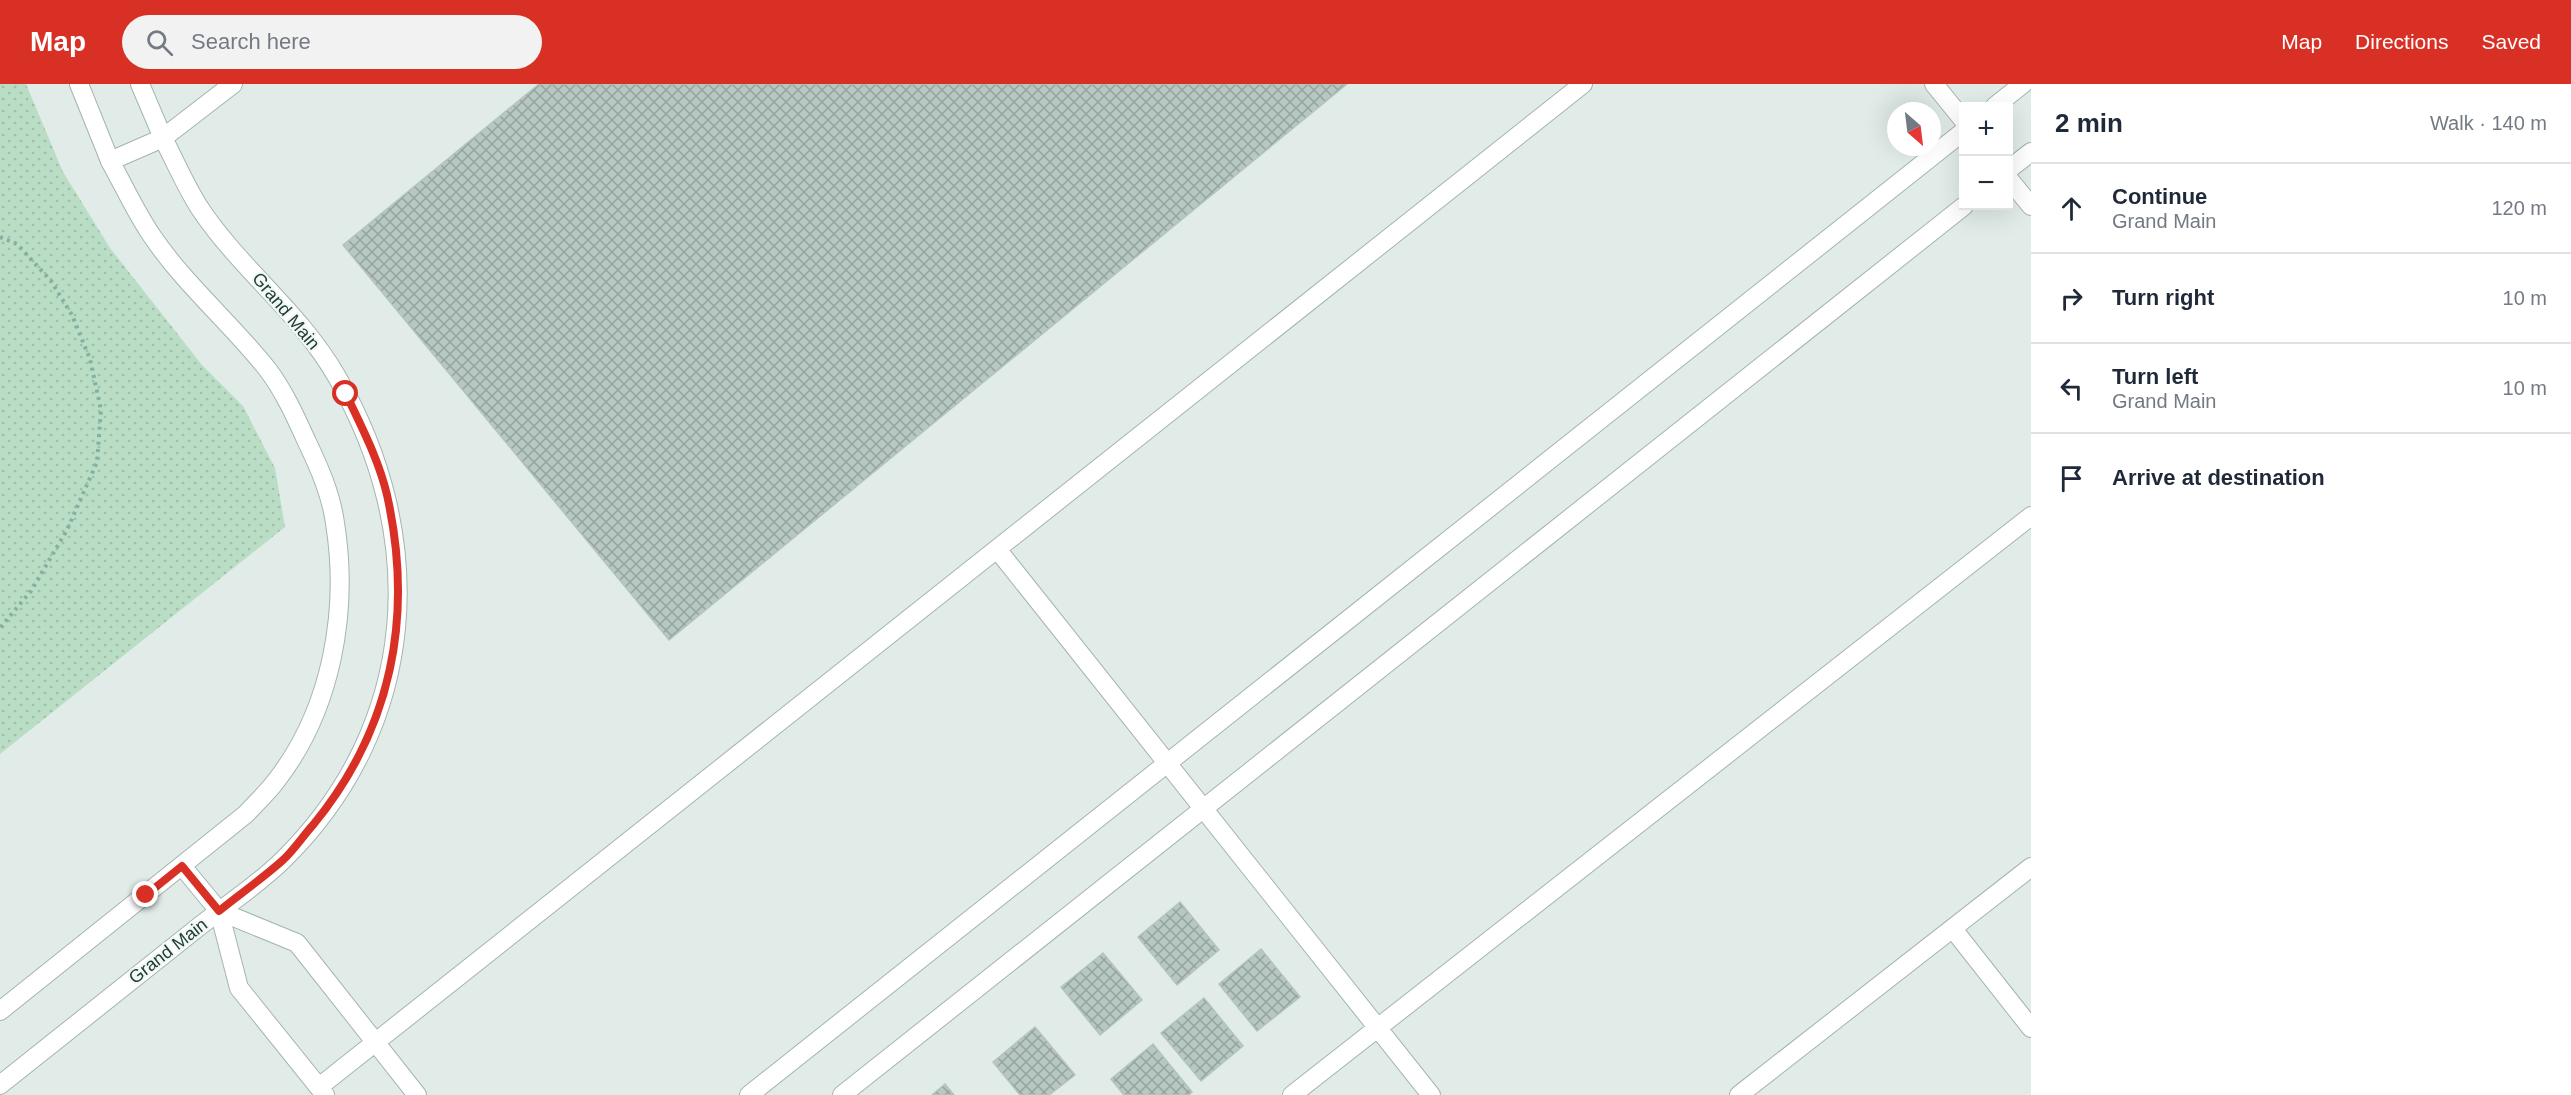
<!DOCTYPE html>
<meta charset="utf-8">
<style>
:root{--surface:#fff;--page:#f2f2f3;--text:#1f2937;--muted:#747a83;--line:#e0e1e3;--accent:#d93025}
body{margin:0;font-family:Arial,sans-serif;background:var(--page);color:var(--text)}
.controls{position:absolute;right:18px;top:18px;display:grid;overflow:hidden;border-radius:0px;box-shadow:0 6px 24px #0002}
.controls button{width:54px;height:54px;display:grid;place-items:center;padding:0;border:0;border-bottom:2px solid var(--line);background:var(--surface);color:var(--text);font:30px sans-serif}
.compass{position:absolute;left:1887px;top:18px;width:54px;height:54px;border-radius:50%;background:var(--surface);box-shadow:0 6px 24px #0002;rotate:152deg}
.stop{position:absolute;width:18px;height:18px;margin:-14px;border:4px solid #d93025;border-radius:50%;background:#fff}
.stop.end{background:#d93025;border-color:#fff;box-shadow:0 2px 6px #0008}
.list{margin:0;padding:0;list-style:none}
h2{display:flex;justify-content:space-between;align-items:center;height:78px;margin:0;padding:0 24px;font-size:26px}
h2 small{font-size:20px;font-weight:400;color:var(--muted)}
.list li{display:grid;grid-template-columns:39px 1fr auto;gap:18px;align-items:center;box-sizing:border-box;height:90px;padding:0 24px;border-top:2px solid var(--line)}
.list b{display:block;font-size:22px;white-space:nowrap}
.list p{margin:0;font-size:20px;white-space:nowrap;color:var(--muted)}
.list em{font-size:20px;font-style:normal;color:var(--muted)}
.icon{flex:none;width:33px;height:33px;fill:none;stroke:currentColor;stroke-width:2;stroke-linecap:round;stroke-linejoin:round}
.map{position:relative;flex:none;width:2031px;height:1011px;overflow:hidden}
header{display:flex;align-items:center;gap:36px;box-sizing:border-box;height:84px;padding:0 30px;background:var(--accent);color:#fff}
header strong{font-size:28px}
nav{display:flex;gap:33px;margin-inline-start:auto;font-size:21px}
.search{width:420px;height:54px;background:var(--page);display:flex;align-items:center;gap:15px;box-sizing:border-box;padding:0 21px;border-radius:33px;color:var(--muted);font-size:22px}
main{display:flex}
aside{flex:1;background:var(--surface)}
.map>svg:first-child{display:block}
</style>
<header>
<strong>Map</strong>
<div class="search"><svg class="icon" aria-label="search" viewBox="0 0 24 24"><circle cx="10" cy="10" r="6"/><path d="M15 15l6 6"/></svg>Search here</div>
<nav><a>Map</a><a>Directions</a><a>Saved</a></nav>
</header>
<main>
<div class="map">
<svg width="2031" height="1011" viewBox="0 0 2031 1011">
<defs>
<pattern id="grass-dots" width="8" height="8" patternUnits="userSpaceOnUse" patternTransform="scale(1.5)"><rect width="8" height="8" fill="#baddc5"/><path d="M2 2h.1M6 6h.1" fill="none" stroke="#a0bfaa" stroke-width="1.8" stroke-linecap="round"/></pattern>
<pattern id="building-cross-hatch" width="8" height="8" patternUnits="userSpaceOnUse" patternTransform="scale(1.5)"><rect width="8" height="8" fill="#b7c7c1"/><path d="M0 0l8 8M0 8l8-8" fill="none" stroke="#94a39e"/></pattern>
</defs>
<rect width="100%" height="100%" fill="#e1ece8"/>
<path fill="url(#grass-dots)" d="M0,0h26l37,88 47,76 92,117 41,41 32,62 10,59 -285,227z"/>
<path fill="url(#building-cross-hatch)" stroke="#b4c5bf" stroke-width="1.5" d="M539,0h808l-678,556 -326,-395z
M1180,818l39,48 -42,35 -39,-48z
M1261,865l39,48 -43,34 -38,-47z
M1103,869l39,47 -42,35 -39,-48z
M1204,914l39,48 -42,35 -40,-48z
M1035,943l40,48 -26,20h-29l-27,-33z
M1153,960l39,48 -3,3h-65l-13,-16z
M945,1000l9,11h-22z"/>
<g fill="none" stroke-linecap="round" stroke-linejoin="round">
<defs>
<path id="minor" d="M79,0l31,77
M140,0l23,54
M1934,0l30,37
M1995,22l28,-22
M2008,86l23,-18
M2008,94l23,28
M997,465l434,546
M219,827l78,32 120,152
M219,827l20,77 86,107
M1953,845l78,99
M319,1003l1264,-1003
M749,1011l1215,-964
M842,1011l1122,-889
M1292,1011l739,-579
M1739,1011l292,-228"/>
<path id="tertiary" d="M182,782l37,45
M0,927l246,-197c10,-11 21,-21 30,-33 56,-72 73,-170 59,-258 -4,-29 -16,-56 -28,-81 -11,-24 -23,-51 -39,-72 -36,-46 -83,-85 -116,-134 -16,-23 -28,-50 -42,-75l53,-23 70,-54
M0,1001c65,-52 130,-104 196,-156 29,-23 62,-44 88,-70 135,-134 146,-321 53,-482 -37,-65 -98,-109 -138,-170 -14,-22 -24,-46 -36,-69"/>
</defs>
<use href="#minor" stroke="#a4b4af" stroke-width="20"/>
<use href="#tertiary" stroke="#a4b4af" stroke-width="20"/>
<path stroke="#82b0a3" stroke-width="4" stroke-dasharray="3 4.5" stroke-linecap="butt" d="M0,153l17,7 34,37 21,34 18,44 11,51 -4,52 -30,68 -36,61 -31,37"/>
<use href="#minor" stroke="#fff" stroke-width="18"/>
<use href="#tertiary" stroke="#fff" stroke-width="18"/>
</g>
<g fill="none" stroke-linecap="round" stroke-linejoin="round">
<path stroke="#d93025" stroke-width="8" d="M146,811l36,-29 37,45c21,-17 44,-33 64,-51 11,-10 20,-24 30,-35 79,-96 101,-209 74,-330 -8,-35 -26,-69 -41,-101"/>
</g>
<g text-anchor="middle" dominant-baseline="central" stroke-width="4.5" stroke-linejoin="round" paint-order="stroke">
<g font-size="18" fill="#213d37" stroke="#f2f8f5">
<text transform="translate(286 227) rotate(50)">Grand Main</text>
<text transform="translate(168 867) rotate(-38)">Grand Main</text>
</g>
</g>
</svg>
<div class="controls">
<button>+</button>
<button>−</button>
</div>
<svg class="compass" viewBox="-18 -18 36 36"><path d="M0-13l5 13h-10z" fill="#e53935"/><path d="M0 13l5-13h-10z" fill="#747a83"/></svg>
<div class="stop" style="left:346px;top:310px"></div>
<div class="stop end" style="left:146px;top:811px"></div>
</div>
<aside>
<h2>2 min<small>Walk · 140 m</small></h2>
<ul class="list">
<li><svg class="icon" aria-label="ahead" viewBox="0 0 24 24"><path d="M12 20V5M6 11l6-6 6 6"/></svg><div><b>Continue</b><p>Grand Main</p></div><em>120 m</em></li>
<li><svg class="icon" aria-label="right" viewBox="0 0 24 24"><path d="M7 20v-9h11M14 6l5 5-5 5"/></svg><div><b>Turn right</b></div><em>10 m</em></li>
<li><svg class="icon" aria-label="left" viewBox="0 0 24 24"><path d="M17 20v-9H6M10 6l-5 5 5 5"/></svg><div><b>Turn left</b><p>Grand Main</p></div><em>10 m</em></li>
<li><svg class="icon" aria-label="arrive" viewBox="0 0 24 24"><path d="M6 21V4h12l-3 4 3 4H6"/></svg><div><b>Arrive at destination</b></div></li>
</ul>
</aside>
</main>
